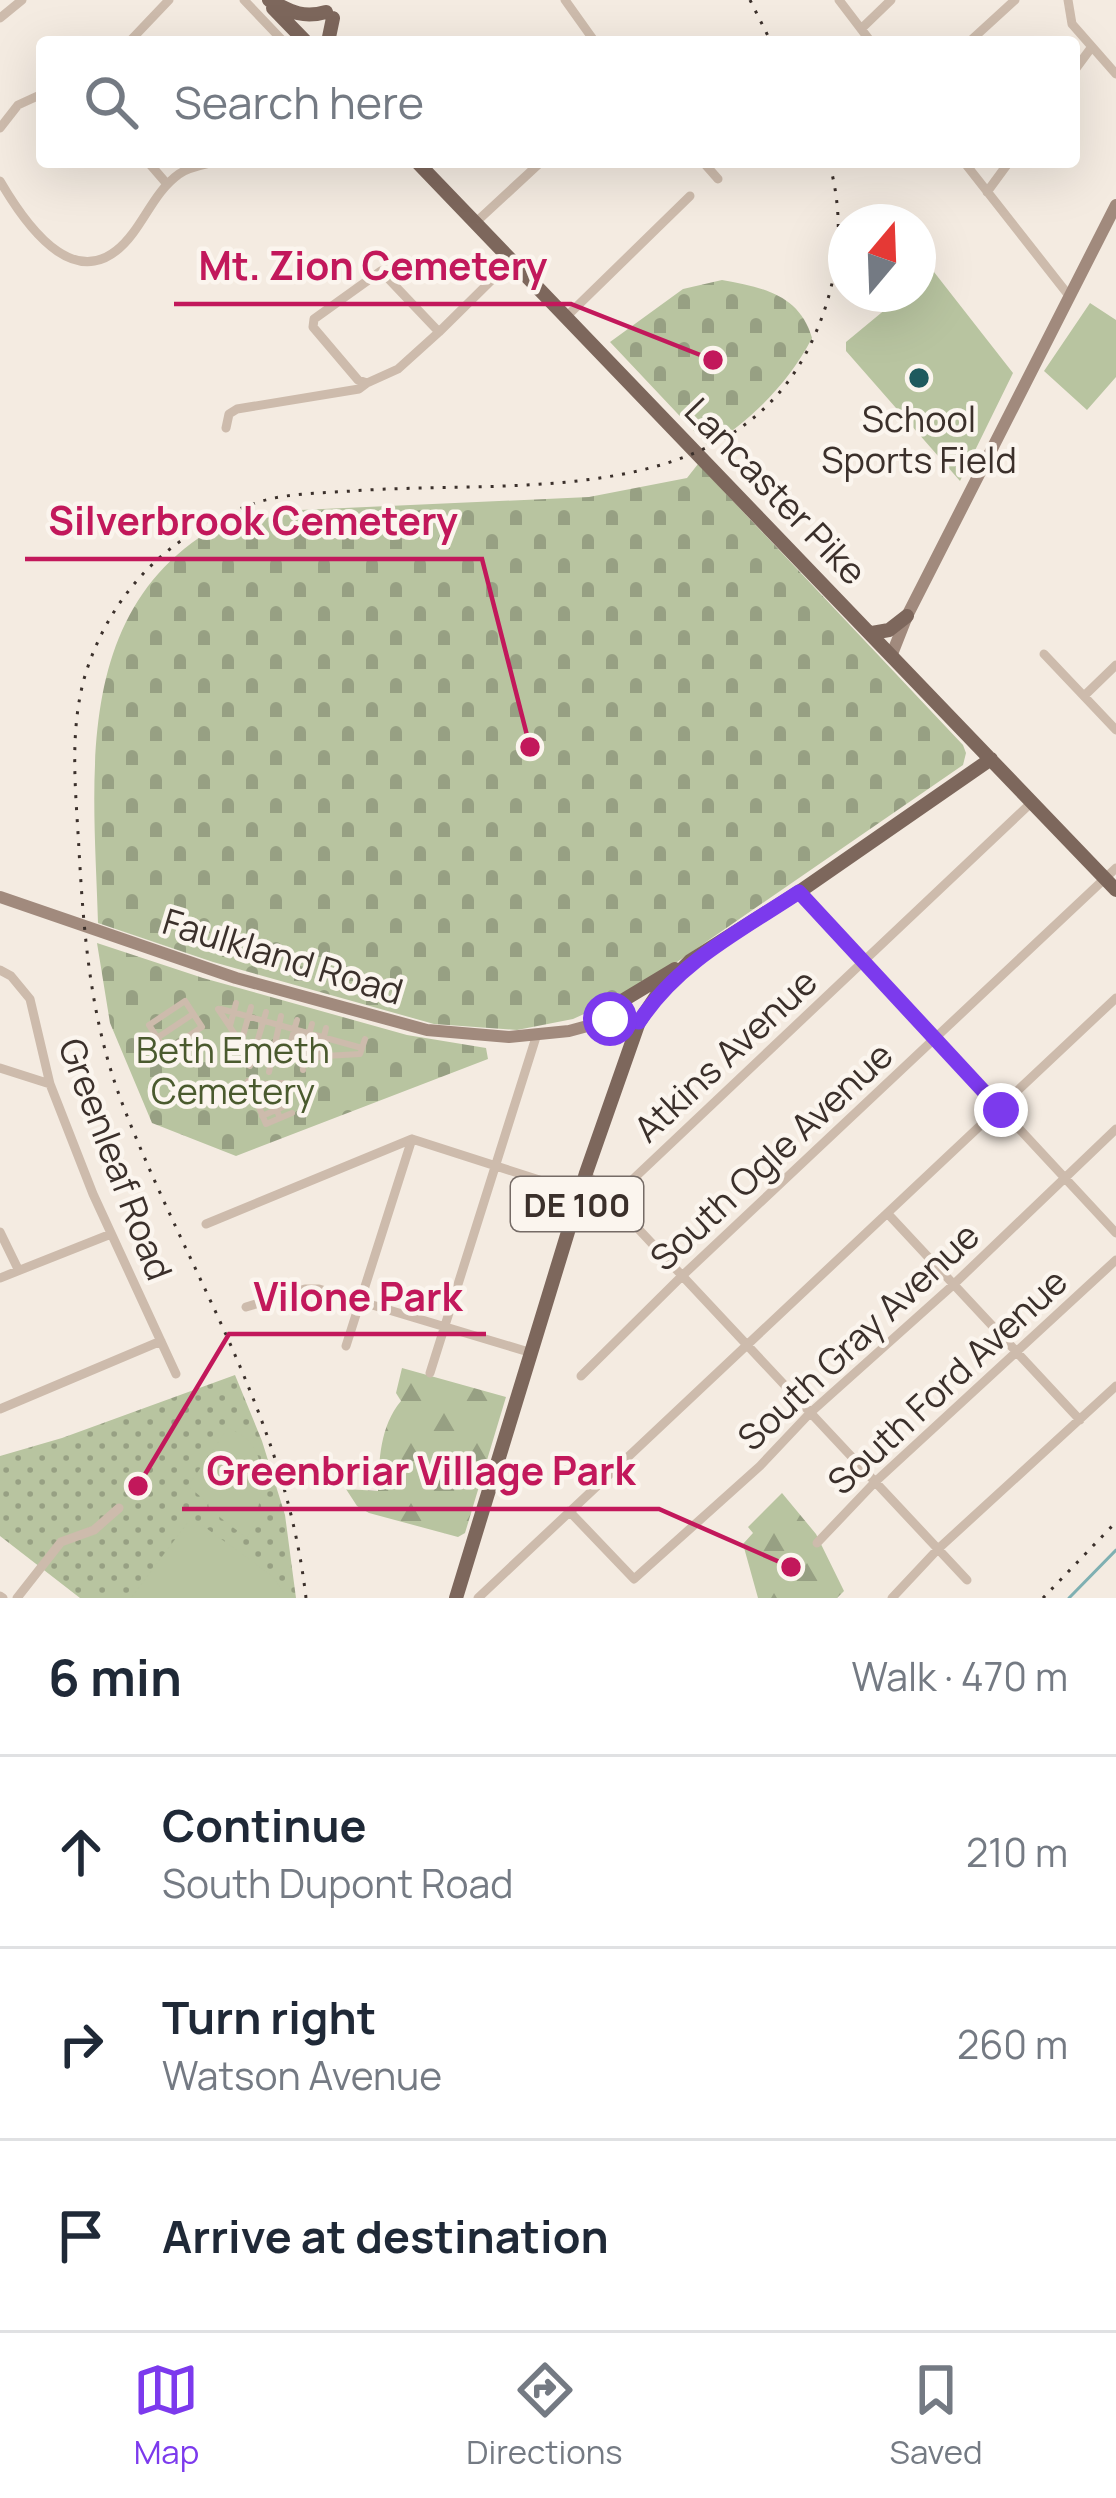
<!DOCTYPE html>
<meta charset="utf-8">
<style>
:root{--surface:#fff;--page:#f6f6f7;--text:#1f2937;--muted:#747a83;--line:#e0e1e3;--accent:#7c3aed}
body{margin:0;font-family:Manrope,sans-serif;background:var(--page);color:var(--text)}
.compass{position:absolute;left:828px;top:204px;width:108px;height:108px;border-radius:50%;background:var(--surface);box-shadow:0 12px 48px #0002;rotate:19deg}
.stop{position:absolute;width:36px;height:36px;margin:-27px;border:9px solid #7c3aed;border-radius:50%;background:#fff}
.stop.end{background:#7c3aed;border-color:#fff;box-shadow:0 3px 12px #0008}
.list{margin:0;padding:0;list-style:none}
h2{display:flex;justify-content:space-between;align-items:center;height:156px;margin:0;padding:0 48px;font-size:51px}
h2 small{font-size:39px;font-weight:400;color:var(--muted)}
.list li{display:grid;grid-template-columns:78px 1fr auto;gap:36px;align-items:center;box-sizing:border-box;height:192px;padding:0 48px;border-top:3px solid var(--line)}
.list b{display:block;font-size:45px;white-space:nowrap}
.list p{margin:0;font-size:39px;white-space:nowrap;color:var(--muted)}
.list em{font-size:39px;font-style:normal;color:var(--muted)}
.icon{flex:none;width:66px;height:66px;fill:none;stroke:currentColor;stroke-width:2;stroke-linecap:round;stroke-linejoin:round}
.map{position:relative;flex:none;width:1116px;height:1598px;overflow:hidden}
.search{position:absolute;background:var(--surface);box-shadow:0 12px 48px #0002;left:36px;right:36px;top:36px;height:132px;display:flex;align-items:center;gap:30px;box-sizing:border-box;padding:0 42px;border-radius:12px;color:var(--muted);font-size:45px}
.sheet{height:732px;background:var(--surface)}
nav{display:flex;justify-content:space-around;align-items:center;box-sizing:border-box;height:168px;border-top:3px solid var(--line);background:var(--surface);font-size:33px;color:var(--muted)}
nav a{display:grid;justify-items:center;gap:6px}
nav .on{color:var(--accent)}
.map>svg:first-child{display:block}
</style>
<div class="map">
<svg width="1116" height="1598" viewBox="0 0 1116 1598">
<defs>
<pattern id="green-dots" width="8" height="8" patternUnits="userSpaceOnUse" patternTransform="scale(3)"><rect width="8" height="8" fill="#b8c4a0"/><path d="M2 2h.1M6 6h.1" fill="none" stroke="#97a083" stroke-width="1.8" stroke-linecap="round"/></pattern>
<pattern id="forest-firs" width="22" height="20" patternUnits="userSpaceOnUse" patternTransform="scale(3)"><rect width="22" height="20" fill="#b8c4a0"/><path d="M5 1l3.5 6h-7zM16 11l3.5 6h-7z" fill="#97a083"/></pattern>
<pattern id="cemetery-stones" width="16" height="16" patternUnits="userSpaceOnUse" patternTransform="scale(3)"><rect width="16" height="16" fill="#b8c4a0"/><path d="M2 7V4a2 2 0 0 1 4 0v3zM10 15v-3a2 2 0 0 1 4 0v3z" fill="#97a083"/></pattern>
</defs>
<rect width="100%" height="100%" fill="#f4ebe1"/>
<path fill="url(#green-dots)" d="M235,1375l27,66 23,74 11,83h-216l-80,-62v-80l62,-18z"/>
<path fill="url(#forest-firs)" d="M402,1368l104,29 -41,136 -7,4 -89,-24 -12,-7 -11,-17 32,2c1,-31 2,-65 23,-90l-5,-8z
M782,1493l34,41 28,57 -7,7h-79l-15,-54 10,-11 -5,-6z"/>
<path fill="url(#cemetery-stones)" d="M722,280c40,7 78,15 90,58 -24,46 -60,81 -103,109l-99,-105 73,-53z
M698,464l265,281 3,8 -3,12 -328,226 -62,28 -56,11 -83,-6 -221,-62 -115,-39c-4,-143 -27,-312 118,-396l11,6 26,-12 47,-11 289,-13 98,-19z
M97,943l106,35 204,57 79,13 2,11 -252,97 -84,-33 -42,-100z"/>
<path fill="#b8c4a0" d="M934,272l79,101 -53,108 -114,-130v-9l58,-48h14v-11z
M1090,303l26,17v57l-29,33 -43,-39z
M228,1428c48,18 36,74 19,110l-38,-29 -1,-6 -20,-17z
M195,1520l77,56 13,18 -4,4h-150l57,-76z"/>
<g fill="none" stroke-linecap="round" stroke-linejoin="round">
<path stroke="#7fb0b2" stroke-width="3" d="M1069,1598l47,-48"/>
<path stroke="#cdbbac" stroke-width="6" d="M185,1001l17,26 -36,24 -17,-26z
M218,1009l34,51 108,-6 5,-15
M221,1009l141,39
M230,1026l6,-23
M157,1038l36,-24
M241,1043l10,-36
M319,1057l7,-29
M286,1059l11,-39
M250,1066l16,-54
M303,1070l-1,-12 10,-34
M269,1072l12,-56
M248,1081l18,43 26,-11
M266,1084l14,34
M250,1085l33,-2
M255,1099l28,-11
M259,1107l27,-10
M262,1116l23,-10"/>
<path stroke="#cdbbac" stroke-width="9" d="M244,0l40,42
M565,0l30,42
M839,0l32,42
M1068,0l4,24 44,50
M0,18l22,-18
M861,29l30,-29
M129,42l40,-42
M969,42l46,-42
M1074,71l17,-23
M0,128l18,-23 24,-11
M148,162l19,22
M703,162l15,17
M964,162l106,135
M0,181c28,48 81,122 133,52 15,-20 25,-44 46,-59 10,-7 24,-9 36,-12
M987,192l22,-30
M475,223l66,-61
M381,271l58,61 -41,37 -31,14 -9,-3 -45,-53 1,-8z
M566,317l124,-121
M439,332l72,-71
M226,428l3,-14 8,-5 122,-20 8,-6
M1044,654l72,76
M1084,696l32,-31
M799,892l317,341
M0,970l11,6 19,23 20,85 43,110 83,180
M0,1068l50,16
M586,1173l381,407
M611,1200l421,-398
M889,1215l191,205
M206,1224l206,-85 168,54
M0,1232l18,37
M0,1278l111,-44
M246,1307l59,-18h14l213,64
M346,1346l66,-207
M430,1373l107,-339
M581,1376l101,-100 434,-408
M0,1409l161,-68
M569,1511l65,68 126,-113 50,-53 142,-127 164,-157
M817,1543l58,-61 241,-222
M0,1596l3,2
M17,1598l44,-56 33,-12 25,-22
M478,1598l638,-600
M892,1598l46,-49 178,-163"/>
<path stroke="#a18a7d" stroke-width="12" d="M892,654l15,-38 209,-411
M0,897l236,81 191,52 82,7 60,-6 48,-13 22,4"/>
<path stroke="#7d675c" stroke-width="14" d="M269,0c21,11 33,19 57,12
M273,8l33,34
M328,42l5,-24
M417,162l699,728
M872,633l17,-3 18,-14
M602,1013l73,-44
M456,1598l130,-425 53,-151 20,-30 31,-31 109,-69 192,-133"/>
<path stroke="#3b302b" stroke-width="3" stroke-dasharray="3 9" stroke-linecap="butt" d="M750,0l21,42
M306,1598c-21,-183 -117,-323 -182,-490 -33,-84 -40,-169 -45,-258 -3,-57 -10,-115 5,-171 13,-45 38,-87 73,-119 30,-27 66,-47 105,-59 28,-8 61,-8 90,-10 157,-12 382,23 461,-152 26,-57 33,-117 16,-177
M1043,1598l73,-76"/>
</g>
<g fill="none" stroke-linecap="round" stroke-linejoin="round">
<path stroke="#7c3aed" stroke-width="15" d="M610,1019l29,3c39,-60 101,-91 160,-130l202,218"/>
</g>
<circle fill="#1f5a5e" stroke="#fbf5ee" stroke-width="4.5" cx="919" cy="378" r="12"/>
<g text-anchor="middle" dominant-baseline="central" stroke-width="9" stroke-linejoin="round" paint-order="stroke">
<rect fill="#fbf5ee" stroke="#756b66" stroke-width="3" x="511" y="1177" width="132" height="54" rx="9"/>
<g font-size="33" font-weight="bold" fill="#3b302b">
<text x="577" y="1204">DE 100</text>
</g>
<g font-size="36" fill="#3b302b" stroke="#fbf5ee">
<text x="919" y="418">School<tspan x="919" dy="41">Sports Field</tspan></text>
</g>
<g font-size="36" fill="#3b302b" stroke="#fbf5ee">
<text transform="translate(776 491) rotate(46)">Lancaster Pike</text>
<text transform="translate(283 956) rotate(17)">Faulkland Road</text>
<text transform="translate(725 1055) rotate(-43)">Atkins Avenue</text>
<text transform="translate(771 1156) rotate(-43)">South Ogle Avenue</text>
<text transform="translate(116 1159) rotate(69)">Greenleaf Road</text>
<text transform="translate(858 1336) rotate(-43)">South Gray Avenue</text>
<text transform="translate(947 1381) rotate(-43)">South Ford Avenue</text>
</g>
<g font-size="36" fill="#4a5a2e" stroke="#fbf5ee">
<text x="233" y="1049">Beth Emeth<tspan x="233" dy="41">Cemetery</tspan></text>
</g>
</g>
<path fill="none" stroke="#c2185b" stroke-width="4.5" d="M713 360L571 304H174M530 747L482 559H25M138 1486L229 1334H486M791 1567L659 1509H182"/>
<g fill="#c2185b" stroke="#fbf5ee" stroke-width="4.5">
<circle cx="713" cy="360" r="12"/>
<circle cx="530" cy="747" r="12"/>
<circle cx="138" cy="1486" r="12"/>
<circle cx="791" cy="1567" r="12"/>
</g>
<g font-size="39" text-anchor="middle" font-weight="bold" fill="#c2185b" stroke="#fbf5ee" stroke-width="9" stroke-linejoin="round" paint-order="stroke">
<text x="373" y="280">Mt. Zion Cemetery</text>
<text x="253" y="535">Silverbrook Cemetery</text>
<text x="358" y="1311">Vilone Park</text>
<text x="421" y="1485">Greenbriar Village Park</text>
</g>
</svg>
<svg class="compass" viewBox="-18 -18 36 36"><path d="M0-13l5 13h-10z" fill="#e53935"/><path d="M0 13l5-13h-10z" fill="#747a83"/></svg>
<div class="stop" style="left:610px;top:1019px"></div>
<div class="stop end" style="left:1001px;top:1110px"></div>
<div class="search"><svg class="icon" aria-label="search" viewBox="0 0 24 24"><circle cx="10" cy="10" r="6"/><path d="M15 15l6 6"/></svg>Search here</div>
</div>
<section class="sheet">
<h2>6 min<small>Walk · 470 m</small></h2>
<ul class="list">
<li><svg class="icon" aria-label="ahead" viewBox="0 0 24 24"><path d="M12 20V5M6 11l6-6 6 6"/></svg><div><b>Continue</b><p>South Dupont Road</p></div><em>210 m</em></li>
<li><svg class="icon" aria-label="right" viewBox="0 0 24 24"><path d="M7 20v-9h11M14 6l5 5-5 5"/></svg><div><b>Turn right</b><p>Watson Avenue</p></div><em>260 m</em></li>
<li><svg class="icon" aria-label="arrive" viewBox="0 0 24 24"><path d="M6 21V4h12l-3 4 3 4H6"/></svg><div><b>Arrive at destination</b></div></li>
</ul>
</section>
<nav>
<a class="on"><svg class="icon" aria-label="map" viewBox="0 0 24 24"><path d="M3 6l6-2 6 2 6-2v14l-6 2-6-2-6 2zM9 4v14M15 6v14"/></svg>Map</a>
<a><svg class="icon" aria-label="directions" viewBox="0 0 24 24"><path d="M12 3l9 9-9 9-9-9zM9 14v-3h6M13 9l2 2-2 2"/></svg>Directions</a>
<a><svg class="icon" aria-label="saved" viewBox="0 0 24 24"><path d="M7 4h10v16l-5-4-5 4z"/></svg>Saved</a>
</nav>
